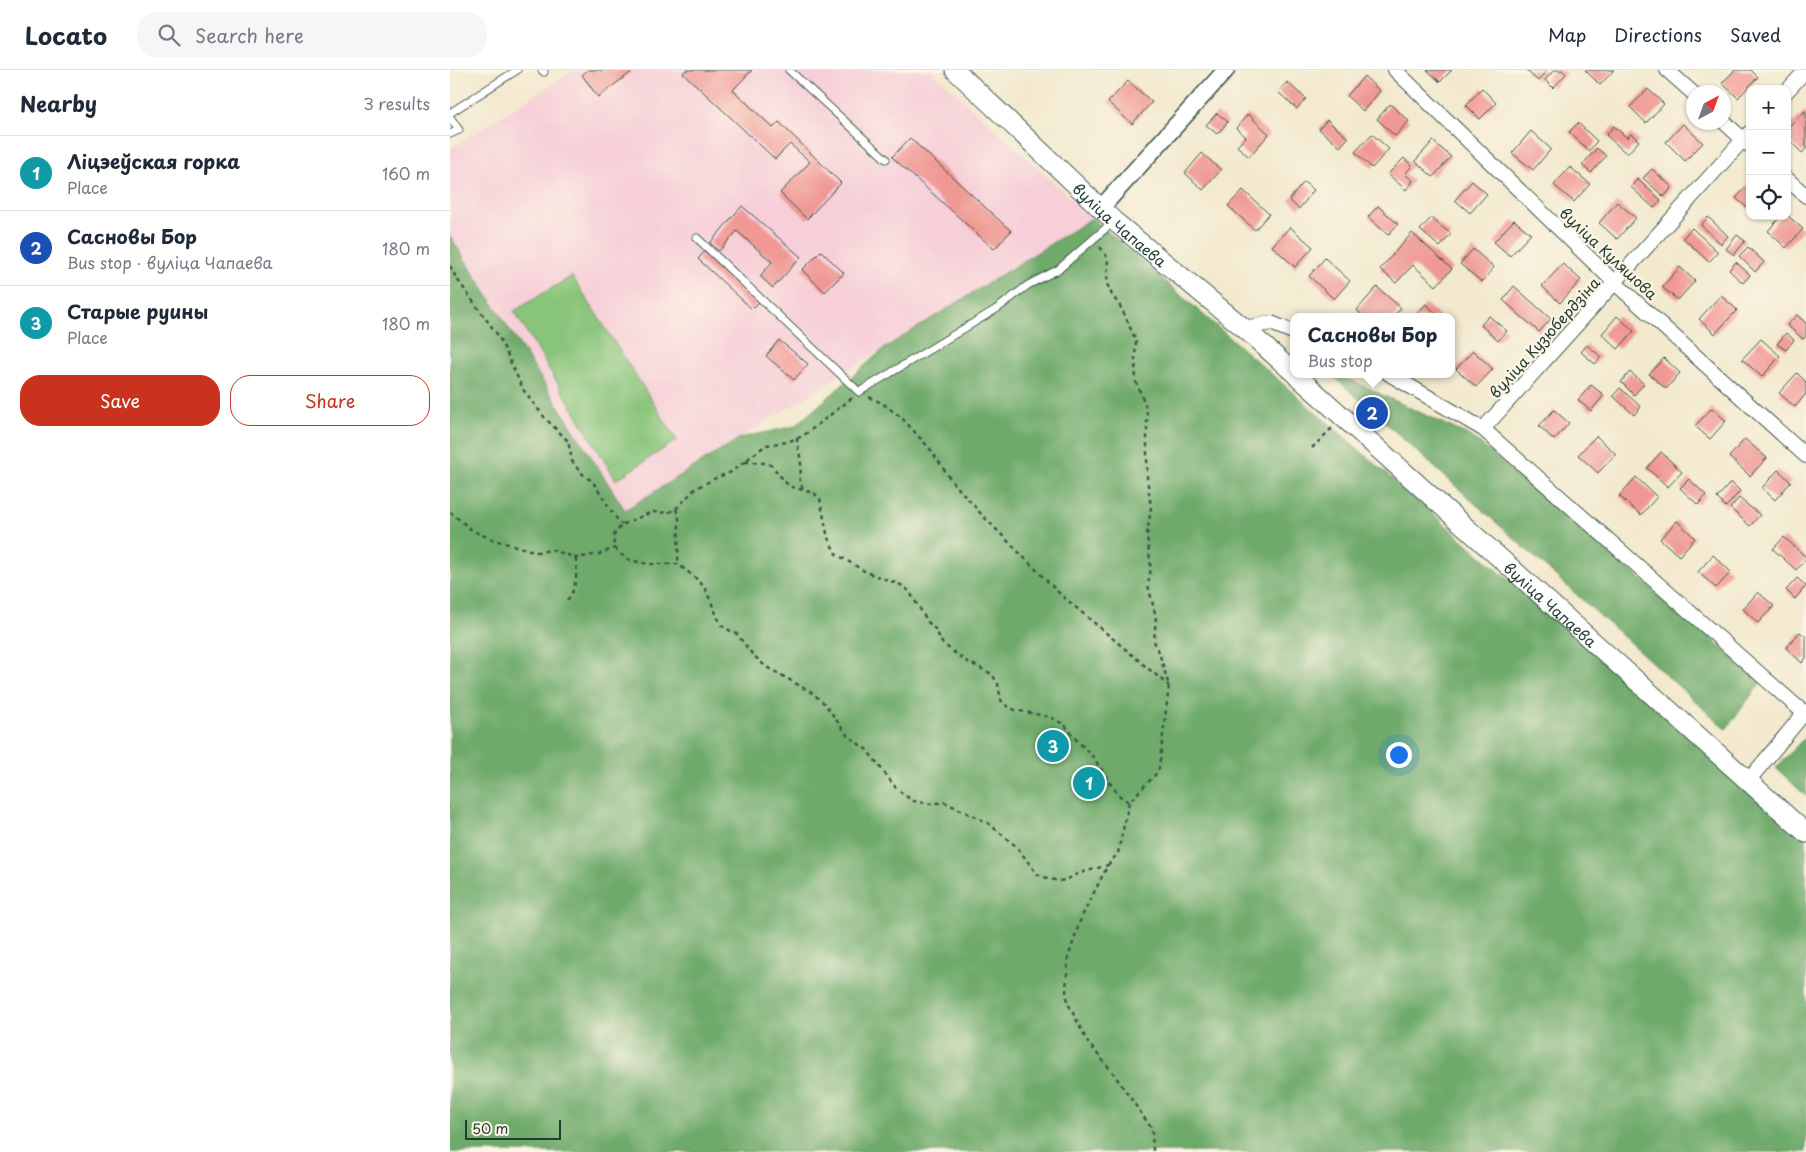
<!DOCTYPE html>
<meta charset="utf-8">
<style>
:root{--surface:#fff;--page:#f6f6f7;--text:#1f2937;--muted:#747a83;--line:#e0e1e3;--accent:#c8321e}
body{margin:0;font-family:"Playpen Sans",sans-serif;background:var(--page);color:var(--text)}
.controls{position:absolute;right:15px;top:15px;display:grid;overflow:hidden;border-radius:10px;box-shadow:0 1px 4px #0004}
.controls button{width:45px;height:45px;display:grid;place-items:center;padding:0;border:0;border-bottom:1px solid var(--line);background:var(--surface);color:var(--text);font:25px sans-serif}
.compass{position:absolute;left:1236px;top:15px;width:45px;height:45px;border-radius:50%;background:var(--surface);box-shadow:0 1px 4px #0004;rotate:41deg}
.scale{position:absolute;left:15px;bottom:12px;width:96px;box-sizing:border-box;padding-left:5px;border:2px solid #1f3d34;border-top:0;font-size:14px;line-height:18px;white-space:nowrap;color:#1f3d34;-webkit-text-stroke:4px #fcf5e5;paint-order:stroke}
.you{position:absolute;left:948px;top:684px;width:18px;height:18px;margin:-12px;border:4px solid #fff;border-radius:50%;background:#1a73e8;box-shadow:0 0 0 8px #1a73e833}
.badge{display:grid;place-items:center;width:32px;height:32px;border-radius:50%;background:var(--accent);color:#fff;font-size:16px;font-weight:700}
.pin{position:absolute;translate:-50% -50%;border:2px solid #fff;box-shadow:0 1px 5px #0006}
.popup{position:absolute;left:840px;top:243px;width:165px;height:65px;box-sizing:border-box;display:grid;place-content:center;border-radius:10px;background:var(--surface);filter:drop-shadow(0 1px 4px #0005);font-size:16px;white-space:nowrap;color:var(--muted)}
.popup b{font-size:19px;color:var(--text)}
.popup::after{content:'';position:absolute;left:50%;top:100%;margin-left:-10px;border:10px solid transparent;border-top-color:var(--surface)}
.list{margin:0;padding:0;list-style:none}
h2{display:flex;justify-content:space-between;align-items:center;height:65px;margin:0;padding:0 20px;font-size:21px}
h2 small{font-size:16px;font-weight:400;color:var(--muted)}
.list li{display:grid;grid-template-columns:32px 1fr auto;gap:15px;align-items:center;box-sizing:border-box;height:75px;padding:0 20px;border-top:1px solid var(--line)}
.list b{display:block;font-size:19px;white-space:nowrap}
.list p{margin:0;font-size:16px;white-space:nowrap;color:var(--muted)}
.list em{font-size:16px;font-style:normal;color:var(--muted)}
.actions{display:flex;gap:10px;padding:15px 20px}
.actions a{flex:1;padding:11px 0;border:1px solid var(--accent);border-radius:20px;text-align:center;font-size:18px;color:var(--accent)}
.actions .main{background:var(--accent);color:#fff}
.icon{flex:none;width:28px;height:28px;fill:none;stroke:currentColor;stroke-width:2;stroke-linecap:round;stroke-linejoin:round}
.map{position:relative;flex:none;width:1356px;height:1082px;overflow:hidden}
header{display:flex;align-items:center;gap:30px;box-sizing:border-box;height:70px;padding:0 25px;background:var(--surface);border-bottom:1px solid var(--line)}
header strong{font-size:24px}
nav{display:flex;gap:28px;margin-inline-start:auto;font-size:18px}
.search{width:350px;height:45px;background:var(--page);display:flex;align-items:center;gap:12px;box-sizing:border-box;padding:0 18px;border-radius:20px;color:var(--muted);font-size:19px}
main{display:flex}
aside{flex:1;background:var(--surface)}
.map>svg:first-child{display:block}
</style>
<header>
<strong>Locato</strong>
<div class="search"><svg class="icon" aria-label="search" viewBox="0 0 24 24"><circle cx="10" cy="10" r="6"/><path d="M15 15l6 6"/></svg>Search here</div>
<nav><a>Map</a><a>Directions</a><a>Saved</a></nav>
</header>
<main>
<aside>
<h2>Nearby<small>3 results</small></h2>
<ul class="list">
<li><span class="badge" style="background:#0f9aa8">1</span><div><b>Ліцэеўская горка</b><p>Place</p></div><em>160 m</em></li>
<li><span class="badge" style="background:#1a4fb4">2</span><div><b>Сасновы Бор</b><p>Bus stop · вуліца Чапаева</p></div><em>180 m</em></li>
<li><span class="badge" style="background:#0f9aa8">3</span><div><b>Старые руины</b><p>Place</p></div><em>180 m</em></li>
</ul>
<div class="actions"><a class="main">Save</a><a>Share</a></div>
</aside>
<div class="map">
<svg width="1356" height="1082" viewBox="0 0 1356 1082">
<rect width="100%" height="100%" fill="#fcf5e5"/>
<filter id="ink" filterUnits="userSpaceOnUse"><feTurbulence type="fractalNoise" baseFrequency=".02" numOctaves="2"/><feDisplacementMap in="SourceGraphic" scale="10" xChannelSelector="R" yChannelSelector="G"/><feConvolveMatrix kernelMatrix="1 2 1 2 8 2 1 2 1" color-interpolation-filters="sRGB"/></filter>
<filter id="wash" filterUnits="userSpaceOnUse"><feTurbulence type="fractalNoise" baseFrequency=".0096" numOctaves="4" result="noise"/><feDisplacementMap in="SourceGraphic" scale="20" xChannelSelector="R" yChannelSelector="G"/><feGaussianBlur stdDeviation="1.12" result="paint"/><feColorMatrix in="noise" values="0 0 0 0 0 0 0 0 0 0 0 0 0 0 0 0 0 1.4 0 .05"/><feComposite in="paint" operator="in"/></filter>
<g filter="url(#wash)">
<rect width="100%" height="100%" fill="#f2e9ce"/>
<path fill="#f6cfd8" d="M124,0h357l161,148 -467,292 -175,-274v-87z"/>
<path fill="#88c47a" stroke="#548057" d="M122,206l105,164 -61,40 -102,-169z"/>
<path fill="#6eaa6a" stroke="#46744f" d="M642,148l714,620v314h-1356v-916l175,274 115,-72 55,-12 91,-79z
M881,304h7l134,63 290,244 -36,48z
M1356,666v60l-30,-28z"/>
<g id="blocks">
<path fill="#f09894" d="M138,0h46l-36,27 -16,-22z
M236,0h66l-19,20 40,38 6,-6 62,61 -34,36 -27,-26 30,-31 -20,-18 -15,15 -92,-86z
M977,0h25l-12,12z
M1076,0h21l-9,11z
M1104,0h8l4,4 -13,14 -8,-8z
M1135,0h29l-14,15z
M1285,0h16l7,7 -20,21 -16,-15z
M914,6l16,15 -17,20 -16,-15z
M678,11l24,21 -20,22 -24,-22z
M837,12l19,17 -9,10 -19,-17z
M1032,18l14,15 -16,16 -14,-14z
M1198,19l16,15 -18,19 -16,-16z
M940,34l19,17 -14,15 -18,-17z
M1355,41l1,1v37l-4,4 -15,-15v-10z
M767,43l11,9 -11,12 -11,-9z
M798,44l21,20 -20,23 -12,-11 9,-9 -10,-9z
M877,50l21,18 -8,9 -21,-18z
M1128,53l19,18 -8,10 -20,-19z
M1233,54l20,19 -18,18 -19,-19z
M1164,56l13,12 4,-4 8,7 -12,13 -21,-19z
M1081,61l20,18 -18,21 -21,-17z
M922,64l17,15 -17,19 -17,-16z
M460,68l101,93 -17,18 -102,-92z
M983,71l18,16 -18,20 -18,-16z
M1147,78l9,8 -15,17 -9,-8z
M752,83l19,17 -18,20 -18,-17z
M954,88l8,8 -7,8 8,7 -7,9 -18,-16z
M1120,97l20,17 -16,18 -20,-17z
M1202,99l20,18 -8,10 -21,-19z
M1187,109l24,21 -7,8 -23,-21z
M1022,111l15,13 -17,19 -15,-13z
M854,112l10,8 -15,19 -10,-9z
M1300,113v27l-14,-12z
M793,120l26,24 -14,16 -27,-24z
M1167,132l19,16 -19,21 -18,-16z
M292,136l59,51 -28,31 -13,-12 12,-14 -35,-31 -18,20 -9,-8z
M928,136l20,18 -10,11 -20,-18z
M1337,145l16,14 -17,19 -18,-17 13,-15h6z
M1258,147l20,19 -7,8 -20,-19z
M981,148l20,16 -11,13 -20,-17z
M1064,150l17,14 -21,22 -16,-14z
M840,157l23,20 -18,20 -23,-21z
M1242,158l26,24 -9,10 -26,-24z
M962,163l40,36 -16,17 -23,-21 -17,18 -16,-14z
M1287,165l8,6 -11,14 -8,-6z
M1298,177l16,15 -9,10 -16,-16z
M1023,179l21,18 -12,15 -22,-18z
M255,181l54,51 -7,7 -54,-50z
M371,181l23,22 -19,19 -23,-22z
M875,188l25,23 -16,18 -25,-23z
M1286,192l14,13 -7,8 -14,-13z
M1113,194l18,16 -21,23 -18,-17z
M1230,197l15,14 -17,19 -16,-13z
M1064,216l37,33 -12,13 -36,-32z
M927,217l24,21 -8,9h-29l-7,-7z
M1271,225l16,15 -22,24 -16,-15z
M976,234l14,13h-26z
M1347,245l9,8v13l-3,3 -16,-14z
M1039,246l18,15 -9,10 -17,-16z
M1167,246l17,15 -16,18 -16,-15z
M1336,263l8,7 -8,10 -9,-6z
M1311,269l19,17 -18,21 -20,-18z
M329,270l29,24 -14,16 -28,-24z
M1137,275l14,12 -6,7 -14,-12z
M1023,281l20,18 -17,18 -20,-18z
M1214,288l16,15 -14,16 -17,-15z
M1180,302l14,12 -10,11 -13,-13z
M1347,303l9,9v12l-11,13 -16,-14z
M1141,315l13,10 -13,16 -13,-11z
M1170,318l21,19 -7,8 -21,-19z
M1262,338l14,13 -16,18 -15,-13z
M1104,340l15,13 -15,17 -15,-14z
M1146,366l20,18 -18,19 -20,-18z
M1295,369l22,19 -17,18 -21,-19z
M1211,382l21,20 -14,15 -21,-19z
M1328,400l13,12 -16,18 -13,-12z
M1186,407l21,20 -16,18 -22,-19z
M1239,409l17,16 -8,10 -18,-17z
M1281,412l9,9 -14,16 -9,-9z
M1289,428l21,17 -10,11 -20,-18z
M1227,451l18,17 -16,18 -19,-17z
M1334,467l22,20v2l-10,11 -23,-21z
M1263,485l18,17 -15,16 -18,-16z
M1347,508l9,8 -11,13 -9,-9z
M1308,522l16,14 -16,17 -15,-14z
M1350,562l6,5v21l-4,5 -16,-15z"/>
</g>
</g>
<g filter="url(#ink)">
<use href="#blocks" fill-opacity="0" stroke="#3f574b" stroke-width="1"/>
<g fill="none" stroke-linecap="round" stroke-linejoin="round">
<defs>
<path id="service" d="M92,0l2,2
M339,0l97,89
M0,43l67,-43
M0,47l9,13 -9,4
M247,168l162,154 139,-84 30,-23 31,-16 55,-48"/>
<path id="minor" d="M945,0l219,212 192,174
M1217,0l27,24
M1337,21l19,-21
M1274,52l25,23
M1337,109l19,17
M794,258l27,-5 22,9
M939,304l94,55 321,284
M1033,359l267,-297
M1298,711l58,-70"/>
<path id="tertiary" d="M650,139l126,-139"/>
<g id="secondary">
<path id="s1" d="M505,0l159,151 130,107 49,44"/>
<path id="s2" d="M845,304l511,459"/>
</g>
</defs>
<use href="#service" stroke="#3f574b" stroke-width="9"/>
<use href="#minor" stroke="#3f574b" stroke-width="16"/>
<use href="#tertiary" stroke="#3f574b" stroke-width="19"/>
<use href="#secondary" stroke="#3f574b" stroke-width="21"/>
<path stroke="#3f574b" stroke-width="2.5" stroke-dasharray="4 4" stroke-linecap="butt" d="M650,177l8,11 -1,26 5,11 10,14 14,32 -1,17 1,24 9,22 2,10v63l4,31 -4,27 4,33 -3,17 8,32 -2,24 5,11 10,34 -10,82 -4,7 -26,27 -11,51 -10,12 -27,53 -13,40 -2,35 3,12 19,38 23,27 41,59 1,23
M0,196l7,13 42,58 25,54 21,27 23,23 4,20 8,11 13,10 23,36 6,7
M419,327l13,6 20,15 29,32 20,30 32,36 77,78 109,92
M402,328l-49,38 -16,6 -21,3 -35,27 -15,6 -20,10 -20,21 -9,4 -14,-1 -11,4 -20,9 -7,8 -2,6 2,9 5,6 10,6 18,4h30l20,16 7,8 16,37 4,3 12,6 15,20 13,12 46,26 14,12 22,31 20,15 29,38 8,7 10,6 17,3 13,-2 44,21 29,24 20,27 10,4 11,3 8,-1 11,-6 31,-9
M347,368c0,10 4,18 4,28 0,11 -4,11 2,23
M862,378l21,-21
M295,392l22,1 5,3 14,17 6,4 22,6 6,6 8,39 8,16 30,18 35,13 8,6 19,31 8,8 6,13 22,17 28,14 6,10 3,16 4,5 10,5 35,7 15,8 7,10 22,23 15,24 11,14 9,6
M226,439l3,9 -1,46
M0,442l23,19 21,9 43,12 16,-2 23,8 23,-4 16,-6
M117,530c10,-11 10,-28 9,-42"/>
<use href="#service" stroke="#fff" stroke-width="7"/>
<use href="#minor" stroke="#fff" stroke-width="14"/>
<use href="#tertiary" stroke="#fff" stroke-width="16"/>
<use href="#secondary" stroke="#fff" stroke-width="19"/>
</g>
</g>
<g text-anchor="middle" dominant-baseline="central" stroke-width="4.5" stroke-linejoin="round" paint-order="stroke">
<g font-size="15" fill="#1f3d34" stroke="#fcf5e5">
<text stroke="none"><textPath href="#s1" startOffset="226">вуліца Чапаева</textPath></text>
<text transform="translate(1159 183) rotate(43)">вуліца Куляшова</text>
<text transform="translate(1094 267) rotate(-48)">вуліца Кузюбердзіна</text>
<text stroke="none"><textPath href="#s2" startOffset="344">вуліца Чапаева</textPath></text>
</g>
</g>
</svg>
<div class="controls">
<button>+</button>
<button>−</button>
<button><svg class="icon" aria-label="locate" viewBox="0 0 24 24"><circle cx="12" cy="12" r="6"/><path d="M12 2v4M12 18v4M2 12h4M18 12h4"/></svg></button>
</div>
<svg class="compass" viewBox="-18 -18 36 36"><path d="M0-13l5 13h-10z" fill="#e53935"/><path d="M0 13l5-13h-10z" fill="#747a83"/></svg>
<div class="scale">50 m</div>
<div class="you"></div>
<div class="pin badge" style="left:639px;top:713px;background:#0f9aa8">1</div>
<div class="pin badge" style="left:922px;top:343px;background:#1a4fb4">2</div>
<div class="popup"><b>Сасновы Бор</b>Bus stop</div>
<div class="pin badge" style="left:603px;top:676px;background:#0f9aa8">3</div>
</div>
</main>
